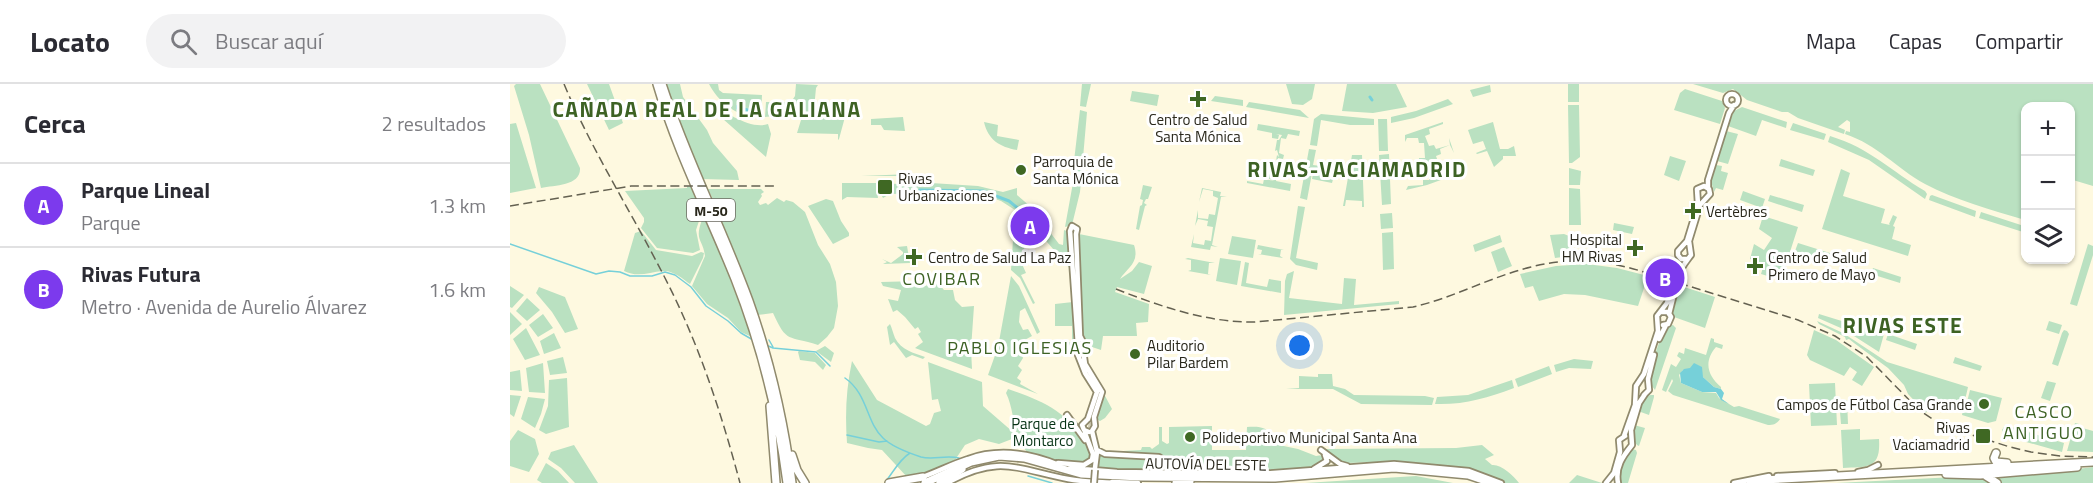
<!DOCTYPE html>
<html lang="es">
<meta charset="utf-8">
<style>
:root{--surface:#fff;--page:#f2f2f3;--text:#2b2b33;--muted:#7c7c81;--line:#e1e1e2;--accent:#7c3aed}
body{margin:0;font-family:"Titillium Web",sans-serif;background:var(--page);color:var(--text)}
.controls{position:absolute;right:18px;top:18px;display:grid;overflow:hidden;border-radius:12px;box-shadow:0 2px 4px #0004}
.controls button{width:54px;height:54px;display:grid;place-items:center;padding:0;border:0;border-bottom:2px solid var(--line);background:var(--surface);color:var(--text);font:30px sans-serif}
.you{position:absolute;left:790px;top:262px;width:21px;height:21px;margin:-15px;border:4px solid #fff;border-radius:50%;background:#1a73e8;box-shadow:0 0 0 9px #1a73e833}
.badge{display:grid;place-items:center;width:39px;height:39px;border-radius:50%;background:var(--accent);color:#fff;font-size:20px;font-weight:700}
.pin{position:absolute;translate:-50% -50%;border:3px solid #fff;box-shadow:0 2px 6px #0006}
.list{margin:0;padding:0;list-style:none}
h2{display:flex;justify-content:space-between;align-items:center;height:78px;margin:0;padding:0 24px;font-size:26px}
h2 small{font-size:20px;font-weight:400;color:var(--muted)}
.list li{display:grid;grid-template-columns:39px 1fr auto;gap:18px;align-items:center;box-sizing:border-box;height:84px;padding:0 24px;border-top:2px solid var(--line)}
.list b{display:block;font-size:22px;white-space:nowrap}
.list p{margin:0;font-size:20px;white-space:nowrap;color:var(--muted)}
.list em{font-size:20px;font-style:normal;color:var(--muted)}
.icon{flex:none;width:33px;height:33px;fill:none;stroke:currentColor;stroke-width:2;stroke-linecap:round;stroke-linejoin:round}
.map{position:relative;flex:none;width:1583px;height:399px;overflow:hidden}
header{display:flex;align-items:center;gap:36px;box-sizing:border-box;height:84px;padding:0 30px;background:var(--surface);border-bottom:2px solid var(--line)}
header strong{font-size:28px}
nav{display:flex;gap:33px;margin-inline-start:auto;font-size:21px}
.search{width:420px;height:54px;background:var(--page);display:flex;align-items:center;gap:15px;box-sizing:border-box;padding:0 21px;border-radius:33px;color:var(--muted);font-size:22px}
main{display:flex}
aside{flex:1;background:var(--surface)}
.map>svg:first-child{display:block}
</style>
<header>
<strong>Locato</strong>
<div class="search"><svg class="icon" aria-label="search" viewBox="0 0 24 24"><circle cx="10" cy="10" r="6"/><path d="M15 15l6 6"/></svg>Buscar aquí</div>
<nav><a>Mapa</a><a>Capas</a><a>Compartir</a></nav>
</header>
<main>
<aside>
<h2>Cerca<small>2 resultados</small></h2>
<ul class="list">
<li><span class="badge">A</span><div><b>Parque Lineal</b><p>Parque</p></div><em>1.3 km</em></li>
<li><span class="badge">B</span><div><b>Rivas Futura</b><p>Metro · Avenida de Aurelio Álvarez</p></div><em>1.6 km</em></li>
</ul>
</aside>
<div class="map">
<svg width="1583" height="399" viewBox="0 0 1583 399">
<rect width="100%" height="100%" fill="#fef9e0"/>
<path fill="#bae1c1" d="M6,0h24l40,84c1,18 -25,17 -39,20l-12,-53 -15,-49z
M77,0h22l14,39 -14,7z
M155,0h15l3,13 24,33 6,13 24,28 2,9 -37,-1 -20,-44z
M199,0h9l1,6 4,3 39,2 -1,21c-21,4 -43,-14 -52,-32z
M286,0l22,1 -2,3 -2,21 30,-1 4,-3 -1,3 -82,9 1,-15h25l4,-6z
M572,0h9l-5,23 -6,-1z
M776,0h29l-3,15 -9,6 -11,-1z
M837,0h49l11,23 -34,6 -31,-2z
M1058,0h11v18h-11z
M1183,0h400v102l-20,-6 -2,8 -1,-82h-44l-1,114c-33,-10 -70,-20 -100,-36 -29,-16 -47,-39 -80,-50l1,-3 4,1v-10l-3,-2 -9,7 7,3 -1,4 -46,-16 -10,-6h-6l-35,-12 -14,-11 -10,4z
M980,1l1,7 -18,5 -3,-7z
M1175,5l37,12 3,7 -5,16 -46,-14 6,-17z
M622,7l27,4 -2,11 -27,-5z
M705,12l28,4v6l-32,-5z
M938,15l5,5 -39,14 -23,5v-6l25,-6z
M203,18c11,11 39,28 55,22l3,10 -5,23 -43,-38z
M739,18l51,8 9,8 -63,-11z
M1058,21h11l1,52 -8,6h-3z
M1232,23l45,15 -1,6 -24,-8 -6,16 -28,-10 6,-15z
M570,26l7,2 -4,46 -4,4 -5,-1z
M811,30l53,5v6h-24l-29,-5 -4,26 -7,-1 4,-26z
M335,33l-6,22 -1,1v-6l-41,-1 4,-13z
M393,33l2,14 -21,-1 -3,-5h-10v-6z
M868,35h9l1,32h-9z
M474,38l14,3 -1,11 22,4 -2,10c-17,-3 -29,-10 -33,-28z
M933,38v2l-14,5 1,5 -5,2 4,10 5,-1 2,4 14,-4 -1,-7 5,15 -4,-8 -10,4 1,5 -5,2 5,14 6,-2 2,5 10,-4 -2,-9 6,16 -3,-3 -33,12 -21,5 2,-4 15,-1v-5h6v-11h-6v-5h-4v-6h6l-1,-15h-5l-1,-5h-11l-2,4v-7z
M983,38l7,27h8l6,-3 2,10h-13v3l-9,8 -7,-16 -10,3 -1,-1 10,-4 -3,-8 -10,3 -5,-14z
M6,39l20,65 -26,5v-69z
M1283,39l33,11 -2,6 -34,-10z
M748,40l42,7 -1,5 -11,-2 -2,5 -5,-1 -2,15 5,2 -1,4 -5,-1 -1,5 -5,-1v-1h4l1,-6 2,2 -2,-7 -2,1 2,-11h2l3,-5 -6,-1 3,1 -1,4 -6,-1v-5l-15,-3z
M1216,47l12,3 -10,30 -11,-3z
M1320,52c40,12 61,35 95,55l2,3 -2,5 -56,-39 -41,-18z
M799,65l7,1 -3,15 23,3 -4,15 -20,-4 1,-6h-1l-5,27 -7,-2z
M879,70l2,50 -9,1 -3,-50z
M842,71h10l2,52h-2v-6l-16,-1 -1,6h-2z
M1160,72l16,5 -7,20 -15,-6z
M1271,75l34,11 -2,6 -34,-10z
M759,78l-1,15 5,-13 -2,11 6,1 -1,5 15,3 -1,7 -43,-8v-2l16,3 1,-5 11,2 -8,-3z
M568,81l4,5 -2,22 -8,33 -7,2 11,-61z
M1206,81l6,1 -1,5 7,2 -5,17 -7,-2 -2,4 -3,-11z
M1059,84l12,3 -1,14h-11z
M1331,85l9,4 -7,23 42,13 -4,14 9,2 -1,-1 4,-9 4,2 -4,9 2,1 -3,12 19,6 -3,11 -86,-27z
M401,90l20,9 47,3 25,6 14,-4v7l14,12 28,37 4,1 1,-15 5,2 3,39 -31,-36 -6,7h-10l-3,22 4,9 -5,2 14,28 -2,1 -13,-26 -9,-8 4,-60 -14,-9 -21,-7 -5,2 -38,-1 -4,-2 -43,1 -7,4 -3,-6 1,-9 34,2 1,-9h-55z
M332,99h34l2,15 -31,-1 -5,3z
M633,101l9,2 -4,12h-2l-2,4 3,2 -2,1 -6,24 -3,-1 4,-23 2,-1 1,-5 -3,-1z
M177,102l4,1 14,29 -5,2 -4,12 4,20 -7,3 -36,-5 -16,-20 3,-6v-4l-19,-27 62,-3z
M692,104l19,4 -1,4 7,1h-6l-9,48 6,2 -7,-1 -1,4 -19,-3 3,-13 -1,9 11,2 1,-5 6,1 2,-14 -6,-1 1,-5 -10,-2 -3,7 3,-16v8l10,1 1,-5 6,1 3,-17 -5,-2v-5l-10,-2 -4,13z
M1059,104l11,1 1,36h-12z
M198,105h53l3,3 -3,2 1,2 -4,6 2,3 6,-2 2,2 9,-7 7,4 2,-2 7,2 12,10 13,33 12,19 6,18 2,24 -4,22 -7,9 -9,8c-30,-10 -31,-1 -45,-32l-16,2 -40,-99 2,-4z
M1233,107l22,8 -3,9 -22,-8z
M1260,111l34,10 -2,7 -34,-11z
M1422,111l44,16 -1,6 -46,-17 1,-4z
M316,115l7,2 8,20 8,12v3l-16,8 -25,-38z
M788,122l7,1 -9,51 22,5 -1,7 -21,-5 -6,-6z
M1471,128l43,14 -1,6 -44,-14z
M882,129l1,15 -12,1 -1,-15z
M1253,132l35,11 -17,53 -20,-6 3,-10 -14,-5 4,-15 10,6 8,-12 -13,-9z
M197,134l45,119 -11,-5 -13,-14 -21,-14 -15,-18 13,-30c-2,-17 -11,-15 -3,-36z
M1104,139l20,4 -2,7 -19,-4z
M131,147l15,19 36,6 9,-4 3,1 -1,5 -13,26c-7,-5 -17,-14 -27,-13 -14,1 -25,7 -39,0l11,-38z
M883,148l1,37 -11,1 -1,-37z
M569,150l55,11c6,18 -7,23 -14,34l12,-8 7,-9 13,4 -8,28 -27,-7 -2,5 34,12 -1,18 -12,1 1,13h-34l-2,14 -12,-4v-5l-4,-2 -4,-6 -4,-98z
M1054,150l5,2 1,20 -15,2 -5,-23z
M990,151l2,7 -27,10 -2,-7z
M722,152l24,4 -3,18 -25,-4z
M1288,159l35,11 -3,7 -35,-10z
M1578,160l5,2v9l-16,51 -7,-2z
M748,161l26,5h-3l-1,6 3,2 -25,-4h3l1,-4 -5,-1z
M397,162l3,17 -27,1 4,-2 -5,-3 9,4 12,-9v-2l-6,-5z
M994,163l8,19 -14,6 -7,-20z
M678,174l27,5h-6l-1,11 3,1 -23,-4 3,-1v-10l-6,-1z
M710,174l21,3 -4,24 -21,-4z
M735,178l4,1 -3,20 21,4 2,-8 12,2v12l-40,-7z
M1077,180l30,4 31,8 -10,30 -53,-11 -21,-1 -25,7 -6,-15 -8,2 -5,-14 36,-8z
M1363,184l28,9 -1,6 -29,-9z
M784,187l-5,27 53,6 2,-26 12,1 -2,26 45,-4v3l-115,11 1,-34 2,-7z
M501,192l8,10 21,46 -3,2 -12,-26 -5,3 -1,11 4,8 5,-1 4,7 -11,6 -1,9 3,7 -5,8 4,4 -5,8 4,3 -1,3 18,10 -50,-19 10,-28z
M409,197l3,5 17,-2 5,6h9l2,10 7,7 12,-1 -3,43 1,20 -57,-21 8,-6 -5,-8 3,-2 -3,-5 -3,2 -10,-12 -8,-7 -4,2 -5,-13 10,2 3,-11 -18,-4 -2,-4z
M1168,201l37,12 -10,31 -31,-11 -3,-5z
M0,202l14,9 -12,13 -2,-1z
M29,203l26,10 13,32 -13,4 -13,-21 -16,-19z
M17,214l13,12 -13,11 -11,-10z
M563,218l4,42 -2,2 -11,-1 -1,-3h9v-16h-17v-22z
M0,228l12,12 -12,11z
M33,230l10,14 -15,9 -9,-12z
M1309,230l65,20 -5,18 -36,-23 -25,-11z
M1307,237l26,12 44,29 81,25 -5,22 -3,-1 -1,4 -6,-1 -2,-2 2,-2 -14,-2 -2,4 -7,-3 -4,7 -18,-19 -4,-9 -16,-17 -34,-25 -5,-4 -3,1 -1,-3 -26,-13z
M1539,237l13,4 -3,9 -13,-4z
M380,240c2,4 3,9 5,14 6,12 19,15 30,19l-2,2 -11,-4 -6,3 -12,-16 -4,3 -3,-18z
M1163,241l3,3 -21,62 -6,-8c3,-19 8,-40 19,-56z
M16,244l14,27 -15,5 -12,-21z
M1304,246l22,10 38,27 -12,19 -10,-6 5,-8 -7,-5 -6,9 -34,-16 -3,-5z
M1554,246l3,1 2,3 -11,32 -6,-2 10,-31z
M44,249l7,15 -17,6 -4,-13z
M1378,250l29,10 -2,6 -29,-10z
M1201,254l3,1v3l9,3 -1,4 -6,-2c-13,15 -8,29 5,40v2l-7,-2 -12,-11v-9l-19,3 -4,5 2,8 21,9 14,1 3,5 15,9 5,-1 41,13c-3,5 -7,6 -12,6l-95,-30 -5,-4 5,-10 -1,-2 -6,13 -4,-2 9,-26 5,3 5,-8 -4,-3 2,-4 5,2 1,-6 21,7z
M315,262l9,7 -3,9 -15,-11z
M289,267l16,2 11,12 -3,5 -8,-8 -15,-2 -2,-8z
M53,273l4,16 -17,2 -3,-14z
M1445,273l27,9 -2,5 -27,-8z
M1064,275l19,2 -2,8 -22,-1 -13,4 -2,-7z
M342,277l25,39 49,26 4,-2 4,-11 7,-2 -3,-12 -6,1 -4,-38 54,20 1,24 30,26 -1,7 -13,5 -20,-5 -14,6 -10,15 -30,13 -18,4 -25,-27 -14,-2 -21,-5c-2,-28 -1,-54 5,-82z
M33,279l2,30 -16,-1 -3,-24z
M1039,282l3,8 -34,13 -3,-8z
M10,286l2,21 -12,-1v-18z
M808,290h14l1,12 12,3 9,6 71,1 9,2 -2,7 -71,-1 -28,-15h-47l13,-1v-12l19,1z
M57,294l2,49 -23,7 -7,-4 9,-24 1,-26z
M1002,296l2,8c-27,10 -50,17 -79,16l2,-7 31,-2z
M1537,297l9,2 -6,18 -9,-3z
M1325,299l2,42 -26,1 -2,-42z
M498,305c33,11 61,23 78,55 3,5 6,13 1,17 -6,6 -50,-3 -59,-8 -1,-1 -5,-6 -6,-7 -9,-15 -8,-37 -16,-53z
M1460,306l32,8 -6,23 -8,2 -26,-8 1,-5h2z
M594,310l8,15 -7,9 -5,3 -5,-3z
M0,311l11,1 -7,21 -4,-3z
M1141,311h3v2l-5,18 -11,-4 8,-15z
M18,313l17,2 -4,15 -6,14 -14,-9z
M1329,316h8l1,24h-7z
M1565,339l4,1v3l14,4v21l-26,-1z
M1124,341l11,3 -6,18c-7,-3 -6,-14 -5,-21z
M1495,341l59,18 -2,9 -57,-16 -3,-6z
M702,342v24h34l1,-23c22,-1 19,3 32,18l19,4 18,7 6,-1 4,5 -9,7 -37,4 -58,1 -42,-2 -20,-14 -50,-3 -11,-3 -4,-10h2l4,10 4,2 36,-2 1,-3h8l2,2 7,-5v-17h3v14l5,3 2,-1v-16z
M1350,345v11l19,-1c2,30 -11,28 -36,29l-2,-38z
M8,346l17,9 4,15 -10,18 -19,-6v-25z
M64,361l24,38h-23l-14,-15 -13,-9 3,-7z
M972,361l12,10 -9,4 7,6c9,-1 21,10 27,18h-14l-26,-12 -17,-3 -70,-6 -48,1 -20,-12v-2l132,-1z
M1122,365l4,1 1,3 -9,30h-7c-5,-13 2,-25 11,-34z
M588,368l61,7 15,11 -93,-2 12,-8v6z
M36,379l12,8 11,12h-27l-5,-3z
M1583,383v16h-257l219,-11z
M1067,391l25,8h-33z
M906,392l37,7h-148z"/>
<path fill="#76d0d9" d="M226,21l20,6 1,4c-5,3 -16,-2 -21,-6z
M1184,279l8,4 1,10 11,10 7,2 3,4 -2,6 7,5 -8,-4 -5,-8h-14l-21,-9 -1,-10 4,-4 6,-1z"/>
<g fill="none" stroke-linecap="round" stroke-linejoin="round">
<path stroke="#76d0d9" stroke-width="1.5" d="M0,160l86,30 13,-3 11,1 10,4h22l13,-4 10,3 16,12 15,19 22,15 13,12 12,7
M259,256l4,7
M256,261l7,3 43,4 14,14
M335,294c23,16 21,44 38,60 9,9 26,15 38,19 12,3 25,-2 38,1
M337,351l32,7 8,-1
M518,392l24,7
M376,397c8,-10 13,-21 24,-28"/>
<path stroke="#76d0d9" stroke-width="3" d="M860,13l2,3
M410,106l63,1 26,10 11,9"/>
<path stroke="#d3cfb9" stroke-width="4.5" stroke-dasharray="4.5 2" stroke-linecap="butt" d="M579,350l3,-17"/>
<defs>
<path id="secondary" d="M1216 16a6 6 0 1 1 12 0a6 6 0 1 1-12 0Z
M1198,104v-8l21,-67 5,-8
M566,150l4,102 6,12 -2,9 1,7 17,28 -8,25 1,9 -3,5 5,21 -2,16
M566,150l1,-5 -5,-3 -2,5 8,114
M1168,193c3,-10 7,-14 13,-22l-2,-14 11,-36 10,-11 -1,-5 -5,-3 -7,3 1,16 -11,36 -9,10v4l3,4h6
M1152,228h6l3,5 -3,7 -5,1
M1159,230l7,-28
M1149,255l7,-14
M568,261l-2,5 9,23 12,19 -9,27
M1134,311l5,-5 -1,-11 6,-24
M557,331l18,25
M578,335l-6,6 2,5 5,2
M1114,352l11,-31 1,-19 8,-12 14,-43 -1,-15 10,-13 6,-18
M587,366l8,4 54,3 19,14
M811,366l19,14 7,2
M548,379l26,2 8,-5 1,-6 -8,-21
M560,384l47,4 142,2 135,-10 75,7 32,12
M804,385l13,-8 -2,-6
M1348,388l10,-2 10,-5
M1267,392l58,-3
M410,394c17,-6 32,-14 48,-19 30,-11 62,-6 91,6
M602,398l26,1
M437,399c52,-29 69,-14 121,-4 15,3 31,3 46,4
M1096,399l8,-10 6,-21 -1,-12 6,-4
M1108,399c-3,-16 5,-27 14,-38l-1,-15 8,-27 6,-9
M1224,399l35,-7"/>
<path id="highway" d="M147,0c20,68 52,130 78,195 26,66 43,134 52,204
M152,0c24,74 60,143 87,217 21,59 35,120 43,182
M260,322l6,77
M1486,369l-2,5 2,4 11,1
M282,371l5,15 8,13
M1436,390l34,1 97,-8
M1476,392l11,7
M379,399l34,-6
M415,399l46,-21 28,-6 25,2 57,16 59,3 135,1 119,-10 74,7 24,8
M430,399l22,-14
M666,399l14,-2
M1240,399l14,-3 329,-18"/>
</defs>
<use href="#secondary" stroke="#908a6d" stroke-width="8"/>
<use href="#highway" stroke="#908a6d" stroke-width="10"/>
<use href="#secondary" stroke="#fff" stroke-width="4.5"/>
<use href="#highway" stroke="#fff" stroke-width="7"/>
<path stroke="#646151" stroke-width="1.5" stroke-dasharray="9 4.5" stroke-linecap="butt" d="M54,0c28,67 68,129 101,194 34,66 56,134 75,205
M0,122l121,-20h144
M1169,199l119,37 37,16 32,21 52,53 24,16 67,21 21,5 29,4 33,1
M606,205c43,17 92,34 139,33l158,-15c40,-9 77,-30 118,-40 39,-10 75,-7 113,5"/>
<defs>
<path id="secondary-bridge" d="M1163,201l2,-9
M584,399l1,-13"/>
</defs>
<use href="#secondary-bridge" stroke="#908a6d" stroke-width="8" stroke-linecap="butt"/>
<use href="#secondary-bridge" stroke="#fff" stroke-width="4.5"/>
</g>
<g fill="#3f6823" stroke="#fff" stroke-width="2">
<path d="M685 6h6v6h6v6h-6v6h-6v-6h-6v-6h6z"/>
<circle cx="511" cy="86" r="6"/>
<rect x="367" y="95" width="16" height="16" rx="3"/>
<path d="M1180 118h6v6h6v6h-6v6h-6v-6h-6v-6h6z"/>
<path d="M1122 155h6v6h6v6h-6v6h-6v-6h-6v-6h6z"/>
<path d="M401 164h6v6h6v6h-6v6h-6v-6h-6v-6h6z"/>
<path d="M1242 173h6v6h6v6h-6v6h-6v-6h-6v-6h6z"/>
<circle cx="625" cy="270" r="6"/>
<circle cx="1474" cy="320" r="6"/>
<rect x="1465" y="344" width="16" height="16" rx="3"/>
<circle cx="680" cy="353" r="6"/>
</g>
<g text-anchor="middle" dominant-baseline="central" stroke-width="6" stroke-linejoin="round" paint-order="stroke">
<rect fill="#fff" stroke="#69685f" stroke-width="1.5" x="177" y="115" width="48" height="22" rx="4.5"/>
<g font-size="14" font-weight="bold" fill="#29271b">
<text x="201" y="126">M-50</text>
</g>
<g font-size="15" fill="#29271b" stroke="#fff" text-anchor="start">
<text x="688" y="35" text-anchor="middle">Centro de Salud<tspan x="688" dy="17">Santa Mónica</tspan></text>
<text x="523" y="77">Parroquia de<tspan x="523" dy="17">Santa Mónica</tspan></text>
<text x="388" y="94">Rivas<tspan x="388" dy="17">Urbanizaciones</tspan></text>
<text x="1196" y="127">Vertèbres</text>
<text x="1112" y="155" text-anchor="end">Hospital<tspan x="1112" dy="17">HM Rivas</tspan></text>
<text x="418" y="173">Centro de Salud La Paz</text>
<text x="1258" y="173">Centro de Salud<tspan x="1258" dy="17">Primero de Mayo</tspan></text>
<text x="637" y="261">Auditorio<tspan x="637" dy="17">Pilar Bardem</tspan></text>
<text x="1462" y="320" text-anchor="end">Campos de Fútbol Casa Grande</text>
<text x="1460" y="343" text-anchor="end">Rivas<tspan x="1460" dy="17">Vaciamadrid</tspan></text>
<text x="692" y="353">Polideportivo Municipal Santa Ana</text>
</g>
<g font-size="15" fill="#063215" stroke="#fff">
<text x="533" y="339">Parque de<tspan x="533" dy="17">Montarco</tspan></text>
</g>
<g font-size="15" fill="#29271b" stroke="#fff">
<text transform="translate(696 380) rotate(1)">AUTOVÍA DEL ESTE</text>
</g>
<g font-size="18" letter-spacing="1.5" fill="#3d6224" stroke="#fff">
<text x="432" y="194">COVIBAR</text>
<text x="510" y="263">PABLO IGLESIAS</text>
<text x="1534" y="327">CASCO<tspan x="1534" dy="21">ANTIGUO</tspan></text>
</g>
<g font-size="21" font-weight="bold" letter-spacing="1.5" fill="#3d6224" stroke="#fff">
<text x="197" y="25">CAÑADA REAL DE LA GALIANA</text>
<text x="847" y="85">RIVAS-VACIAMADRID</text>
<text x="1393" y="241">RIVAS ESTE</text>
</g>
</g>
</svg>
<div class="controls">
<button>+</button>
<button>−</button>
<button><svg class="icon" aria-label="layers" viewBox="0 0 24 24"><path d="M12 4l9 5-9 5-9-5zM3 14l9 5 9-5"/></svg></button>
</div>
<div class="you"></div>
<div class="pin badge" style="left:520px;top:142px">A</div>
<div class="pin badge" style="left:1155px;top:194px">B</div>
</div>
</main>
